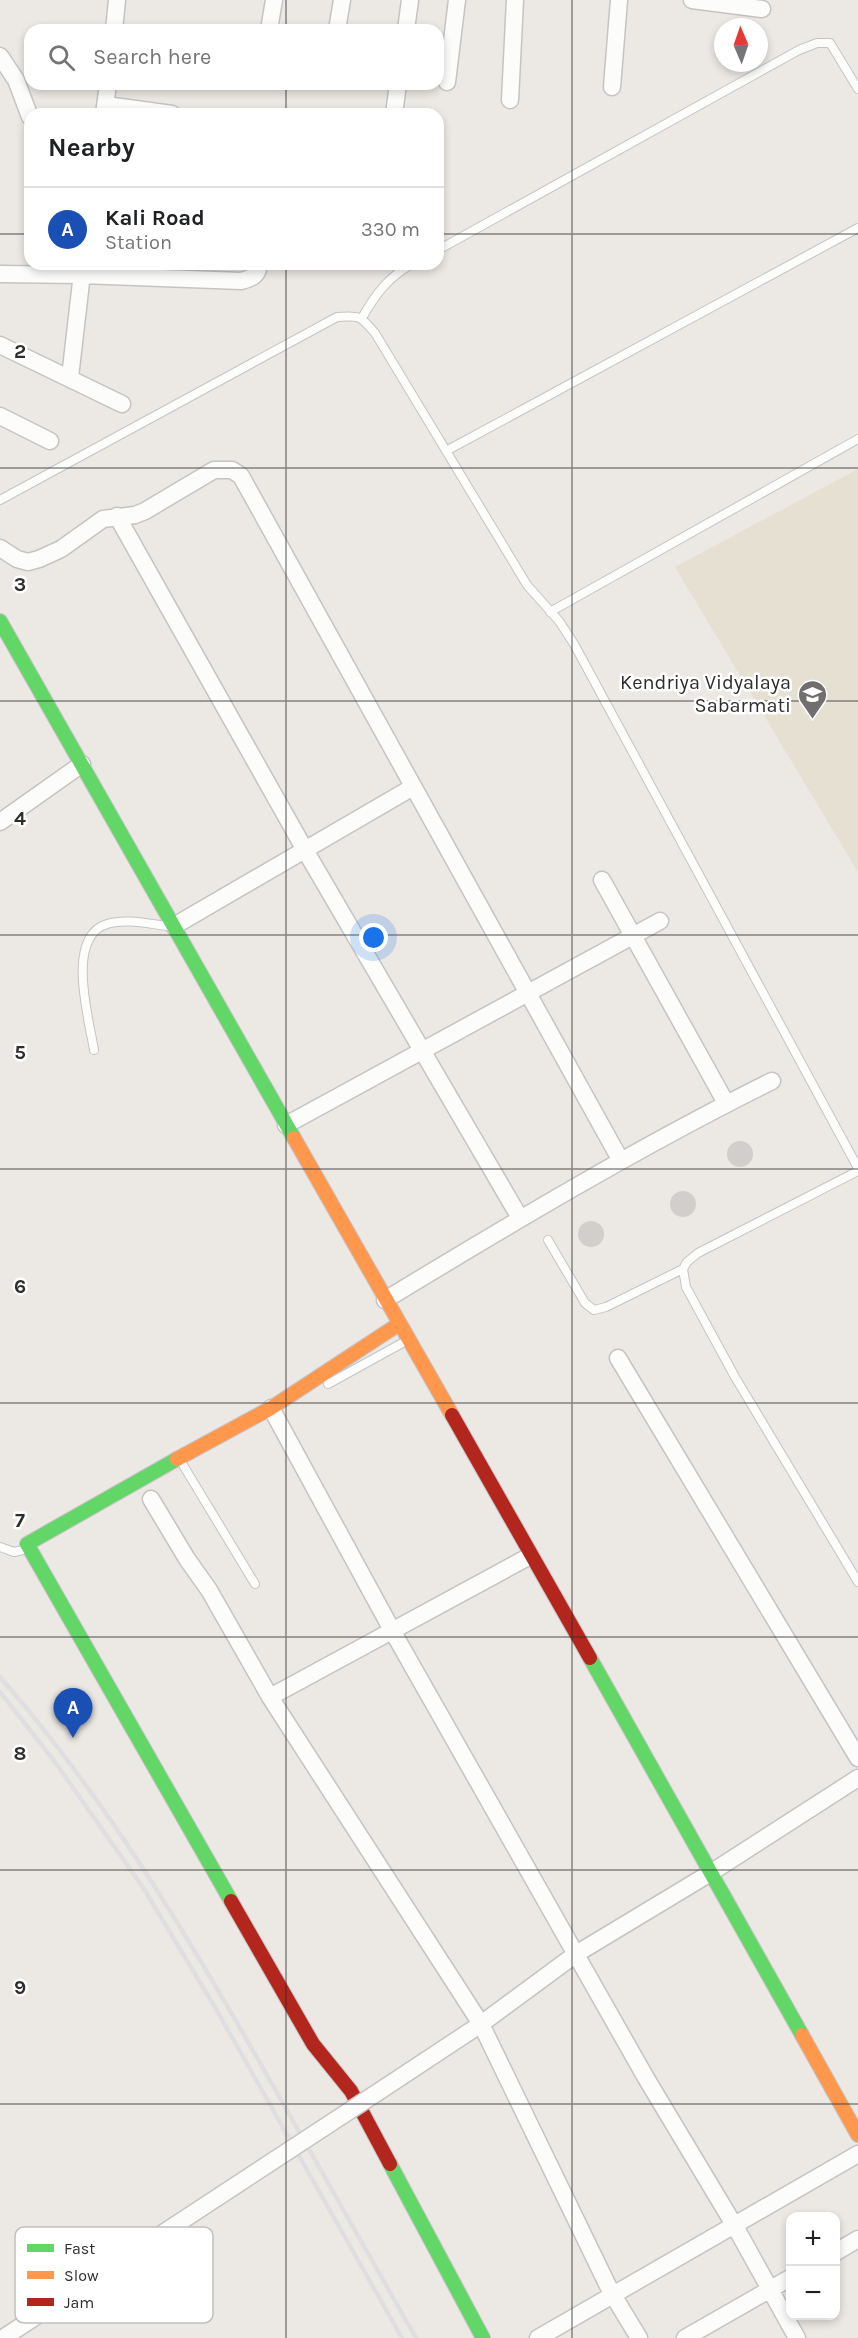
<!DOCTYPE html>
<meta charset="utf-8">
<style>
:root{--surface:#fff;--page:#f2f2f2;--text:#202124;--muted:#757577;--line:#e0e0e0;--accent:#706f6e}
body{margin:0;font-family:Karla,sans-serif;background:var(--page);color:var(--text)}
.controls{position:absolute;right:18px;bottom:18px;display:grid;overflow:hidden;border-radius:12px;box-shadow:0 3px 9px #0003}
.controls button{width:54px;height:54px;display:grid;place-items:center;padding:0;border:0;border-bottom:2px solid var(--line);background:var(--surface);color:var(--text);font:30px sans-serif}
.compass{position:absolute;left:714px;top:18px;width:54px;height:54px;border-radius:50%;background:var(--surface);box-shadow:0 3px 9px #0003;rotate:358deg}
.you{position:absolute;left:374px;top:938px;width:21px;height:21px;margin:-15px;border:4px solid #fff;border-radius:50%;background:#1a73e8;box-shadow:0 0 0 9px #1a73e833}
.badge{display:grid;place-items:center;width:39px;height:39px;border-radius:50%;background:var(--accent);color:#fff;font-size:20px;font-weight:700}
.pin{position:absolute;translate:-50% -50px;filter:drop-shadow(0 2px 3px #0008)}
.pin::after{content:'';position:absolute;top:32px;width:21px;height:18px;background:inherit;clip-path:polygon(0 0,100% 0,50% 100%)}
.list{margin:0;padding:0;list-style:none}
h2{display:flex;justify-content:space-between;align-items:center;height:78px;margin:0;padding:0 24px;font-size:26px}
h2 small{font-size:20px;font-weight:400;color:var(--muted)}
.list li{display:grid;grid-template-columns:39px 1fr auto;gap:18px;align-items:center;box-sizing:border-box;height:84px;padding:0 24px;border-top:2px solid var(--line)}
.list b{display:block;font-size:22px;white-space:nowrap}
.list p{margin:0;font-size:20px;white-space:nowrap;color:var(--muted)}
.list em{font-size:20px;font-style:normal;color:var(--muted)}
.icon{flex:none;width:33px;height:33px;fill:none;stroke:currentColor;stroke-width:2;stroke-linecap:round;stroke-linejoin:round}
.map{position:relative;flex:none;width:858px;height:2338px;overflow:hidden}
.search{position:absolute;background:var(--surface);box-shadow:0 3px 9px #0003;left:24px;top:24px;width:420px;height:66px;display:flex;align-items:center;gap:15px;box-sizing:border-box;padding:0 21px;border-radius:18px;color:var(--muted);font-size:22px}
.panel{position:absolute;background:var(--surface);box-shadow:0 3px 9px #0003;left:24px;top:108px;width:420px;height:162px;border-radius:18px}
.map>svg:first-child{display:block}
</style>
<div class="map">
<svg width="858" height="2338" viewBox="0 0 858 2338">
<rect width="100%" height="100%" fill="#ece8e4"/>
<path fill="#e6e0d3" d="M858,469v403l-183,-305z"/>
<path fill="#d1cecb" d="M727 1154a13 13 0 1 1 26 0a13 13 0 1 1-26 0Z
M670 1204a13 13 0 1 1 26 0a13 13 0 1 1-26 0Z
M578 1234a13 13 0 1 1 26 0a13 13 0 1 1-26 0Z"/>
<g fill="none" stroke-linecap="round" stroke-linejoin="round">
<defs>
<path id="lane" d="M438,250l361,-200 18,-7h13l28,46
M362,318c13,-23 26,-41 50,-54
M446,451l412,-223
M0,500l337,-183c23,-2 23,-1 38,16l152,252 32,36 15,23 284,524
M550,612l308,-173
M94,1050c-5,-31 -29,-113 13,-126 19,-6 42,0 61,2
M858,1171l-160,82 -11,9 -4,7 3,18 49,90 123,205
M548,1240l37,63 9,7 12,-3 77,-38
M328,1384l78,-43
M183,1465l72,119
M0,1547l14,5 14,-3"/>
<path id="street" d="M692,0l70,9
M114,30l3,-30
M269,30l5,-30
M337,30l5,-30
M406,30l4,-30
M0,56l16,24 14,37
M447,82l10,-82
M612,87l7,-87
M510,100l5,-100
M106,105l66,9
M104,114l4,-30
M394,114l4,-30
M0,274l82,1 159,6c11,-3 17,-5 18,-17
M0,345l122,59
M70,377l13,-112
M0,416l50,25
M117,516l188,334 215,368
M0,548l17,11 11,3 11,-3 22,-10 42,-30 32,-4 10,-4 69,-41h18l9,6 380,685
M0,822l82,-58
M602,880l124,223
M174,926l239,-139
M286,1125l374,-204
M385,1300c127,-77 254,-153 387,-219
M618,1358l240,400
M271,1408l122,224 253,446 90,150 61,110
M151,1499l36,60 22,31 61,107 211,327 129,266 29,48
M270,1697l260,-141
M372,2096l109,-72 95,-70 136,-82 146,-94
M836,2252l22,-13
M538,2338l320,-184
M685,2338l105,-60"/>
<path id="fast" d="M0,621l294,517
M177,1459l-150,85 204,357
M590,1658l212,377
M390,2164l93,174"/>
<path id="slow" d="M294,1138l158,277
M177,1459l94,-51 128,-84
M802,2035l56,100"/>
<path id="jam" d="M452,1415l138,243
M231,1901l82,143 38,47 39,73"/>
</defs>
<use href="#lane" stroke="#c5c4c5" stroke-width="10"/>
<use href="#street" stroke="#c5c4c5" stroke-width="19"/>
<use href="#fast" stroke="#c5c4c5" stroke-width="16"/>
<use href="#slow" stroke="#c5c4c5" stroke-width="16"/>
<use href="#jam" stroke="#c5c4c5" stroke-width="16"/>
<use href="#lane" stroke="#fcfcfb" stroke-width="8"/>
<use href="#street" stroke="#fcfcfb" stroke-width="16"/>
<use href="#fast" stroke="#63d668" stroke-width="14"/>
<use href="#slow" stroke="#ff974d" stroke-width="14"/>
<use href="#jam" stroke="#b3261e" stroke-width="14"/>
<path stroke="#dfdfe1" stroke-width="4.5" d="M0,1677c106,121 189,261 268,400 49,87 99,174 148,261
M0,1692l55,70 89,127 72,120 186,329"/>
<defs>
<path id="street-bridge" d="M3,2338l369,-242"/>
</defs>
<use href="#street-bridge" stroke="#c5c4c5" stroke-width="19" stroke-linecap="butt"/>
<use href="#street-bridge" stroke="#fcfcfb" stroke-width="16"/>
</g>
<path fill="none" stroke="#2e2e2e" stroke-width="1.5" stroke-opacity="0.55" d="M286,0v30M572,0v2338M286,84v30M0,234h30M438,234h420M286,264v2074M0,468h858M0,701h858M0,935h858M0,1169h858M0,1403h858M0,1637h858M0,1870h858M0,2104h858"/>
<defs>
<symbol id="school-pin" viewBox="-11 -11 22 30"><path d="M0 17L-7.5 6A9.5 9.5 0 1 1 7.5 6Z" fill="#706f6e" stroke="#fff"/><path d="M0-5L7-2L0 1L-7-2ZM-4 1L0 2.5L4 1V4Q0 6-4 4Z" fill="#fff"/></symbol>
</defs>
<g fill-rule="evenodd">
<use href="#school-pin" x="796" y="678" width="33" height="45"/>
</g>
<g text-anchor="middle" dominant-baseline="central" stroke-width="5" stroke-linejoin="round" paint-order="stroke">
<g font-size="20" fill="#2e2e2e" stroke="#fff" text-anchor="end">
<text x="791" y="682">Kendriya Vidyalaya<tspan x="791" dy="23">Sabarmati</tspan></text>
</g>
</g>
<rect x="15" y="2227" width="198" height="96" rx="9" fill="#fff" stroke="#c0c0c0" stroke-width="1.5"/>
<rect x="27" y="2244" width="27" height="8" fill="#63d668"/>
<rect x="27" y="2271" width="27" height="8" fill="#ff974d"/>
<rect x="27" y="2298" width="27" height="8" fill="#b3261e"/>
<g font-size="16" fill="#2e2e2e">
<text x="64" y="2254">Fast</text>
<text x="64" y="2281">Slow</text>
<text x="64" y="2308">Jam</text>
</g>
<g font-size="20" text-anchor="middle" font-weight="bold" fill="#2e2e2e" stroke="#fff" stroke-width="5" stroke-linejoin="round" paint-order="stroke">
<text x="20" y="358">2</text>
<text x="20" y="591">3</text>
<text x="20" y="825">4</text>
<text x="20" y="1059">5</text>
<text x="20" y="1293">6</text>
<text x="20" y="1527">7</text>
<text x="20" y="1760">8</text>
<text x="20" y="1994">9</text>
</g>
</svg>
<div class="controls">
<button>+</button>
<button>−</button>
</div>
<svg class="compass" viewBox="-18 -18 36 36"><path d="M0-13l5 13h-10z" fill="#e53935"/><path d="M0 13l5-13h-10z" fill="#757577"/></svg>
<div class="you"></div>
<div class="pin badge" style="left:73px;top:1738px;background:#1a4fb4">A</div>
<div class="search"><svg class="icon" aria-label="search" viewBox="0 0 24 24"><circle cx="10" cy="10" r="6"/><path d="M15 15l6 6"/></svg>Search here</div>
<section class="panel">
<h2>Nearby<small></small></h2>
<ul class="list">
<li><span class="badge" style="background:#1a4fb4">A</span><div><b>Kali Road</b><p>Station</p></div><em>330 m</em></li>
</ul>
</section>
</div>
